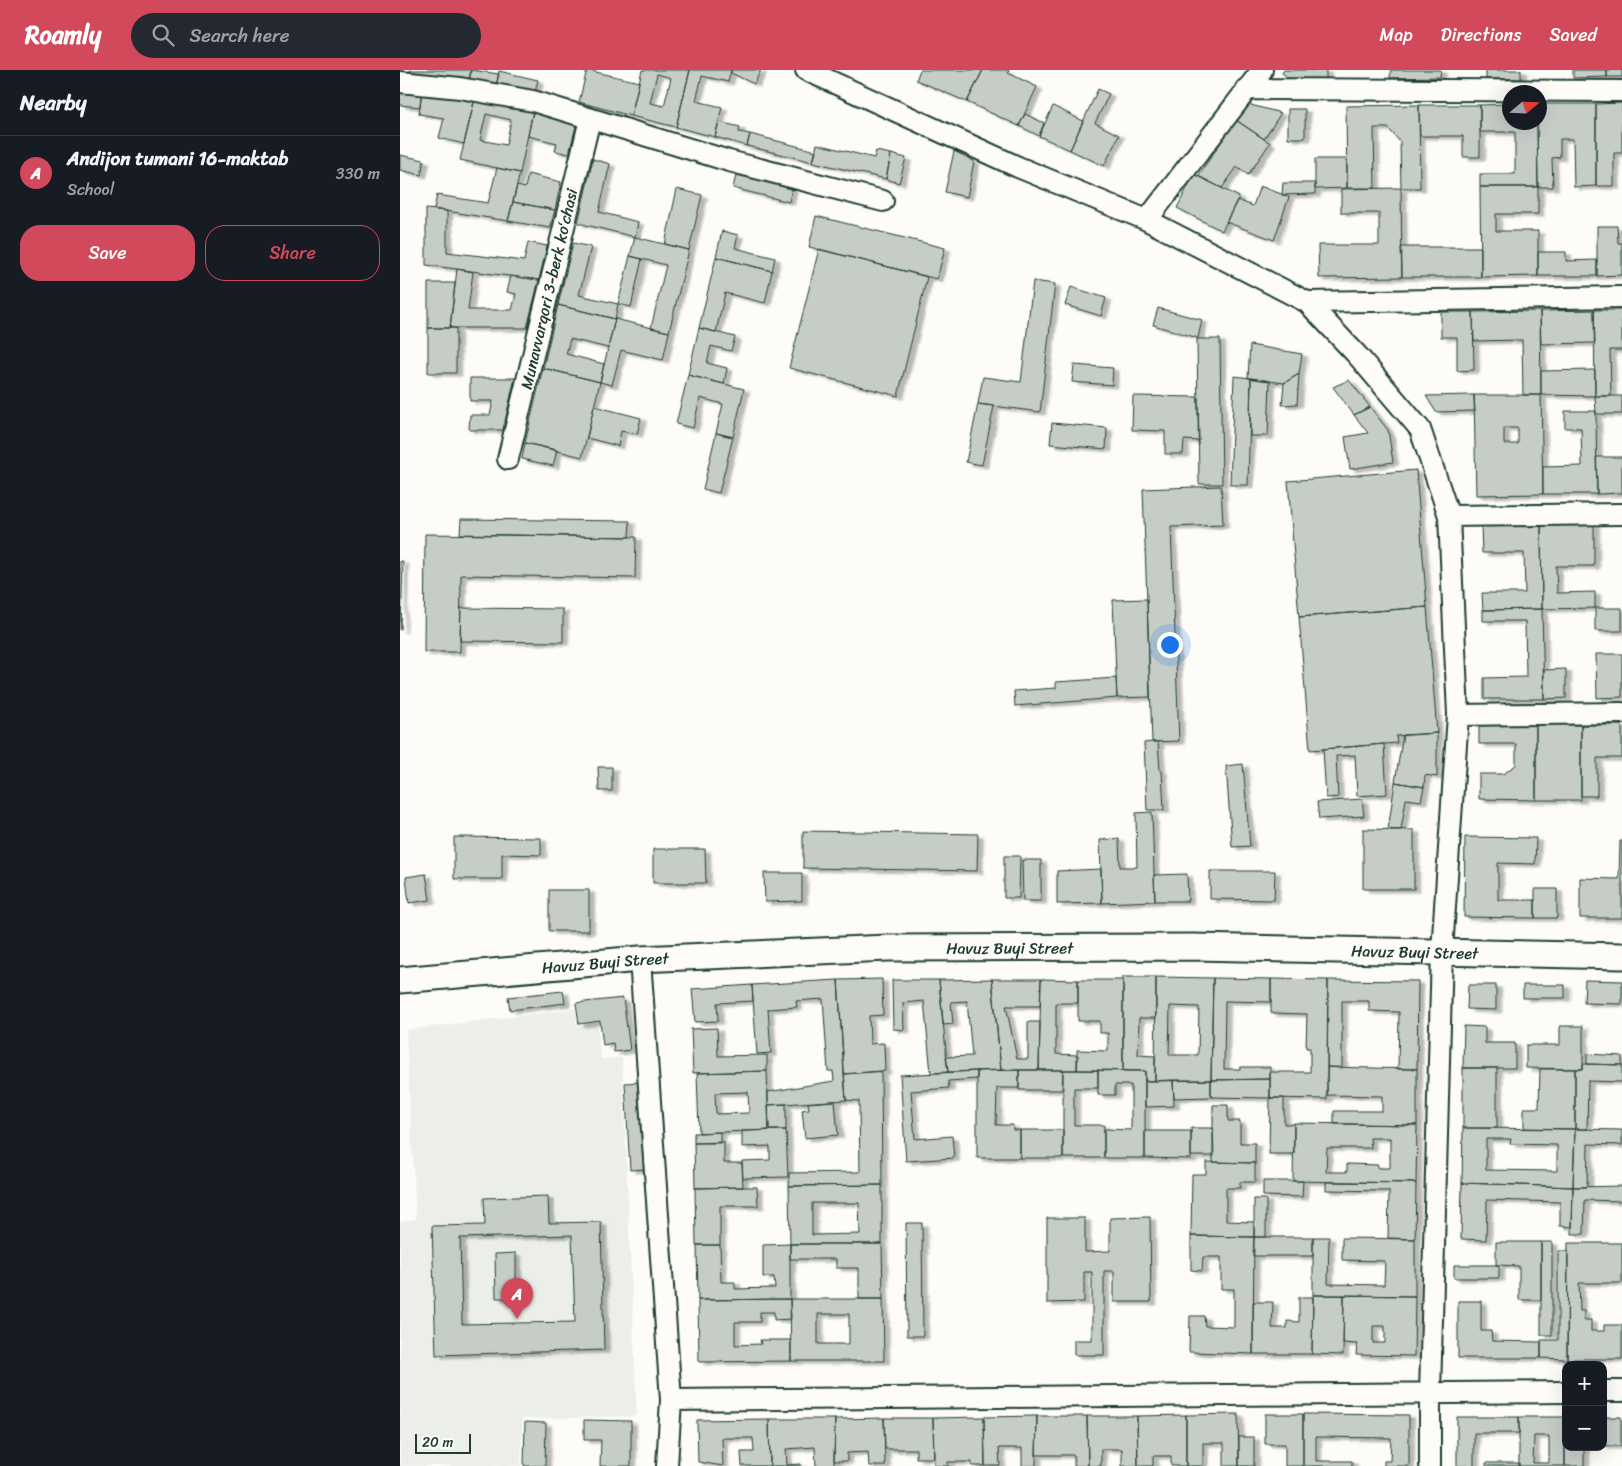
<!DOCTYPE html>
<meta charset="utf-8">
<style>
:root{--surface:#171b24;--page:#242831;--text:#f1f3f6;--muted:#9ea1a6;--line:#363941;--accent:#d1495b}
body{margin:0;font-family:Sriracha,sans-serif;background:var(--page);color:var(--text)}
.controls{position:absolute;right:15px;bottom:15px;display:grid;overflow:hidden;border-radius:10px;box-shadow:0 5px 20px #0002}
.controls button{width:45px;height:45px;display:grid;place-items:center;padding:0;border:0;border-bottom:1px solid var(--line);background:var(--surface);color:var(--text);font:25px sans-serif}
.compass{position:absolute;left:1102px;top:15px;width:45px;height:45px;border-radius:50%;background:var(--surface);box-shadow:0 5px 20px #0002;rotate:71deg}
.scale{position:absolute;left:15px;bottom:12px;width:56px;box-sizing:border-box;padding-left:5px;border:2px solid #1f3d34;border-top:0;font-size:14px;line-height:18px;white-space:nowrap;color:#1f3d34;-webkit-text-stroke:4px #fdfcf7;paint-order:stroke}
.you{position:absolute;left:769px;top:574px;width:18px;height:18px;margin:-12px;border:4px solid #fff;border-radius:50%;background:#1a73e8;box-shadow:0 0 0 8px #1a73e833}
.badge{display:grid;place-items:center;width:32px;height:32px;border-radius:50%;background:var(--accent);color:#fff;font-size:16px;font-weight:700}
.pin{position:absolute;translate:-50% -41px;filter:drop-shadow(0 1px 2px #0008)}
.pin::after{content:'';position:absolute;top:26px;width:18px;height:15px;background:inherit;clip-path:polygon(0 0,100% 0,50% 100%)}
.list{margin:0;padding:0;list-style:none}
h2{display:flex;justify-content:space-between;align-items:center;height:65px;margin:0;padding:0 20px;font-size:21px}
h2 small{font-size:16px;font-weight:400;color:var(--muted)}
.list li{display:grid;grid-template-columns:32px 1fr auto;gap:15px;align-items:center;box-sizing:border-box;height:75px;padding:0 20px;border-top:1px solid var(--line)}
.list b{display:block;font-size:19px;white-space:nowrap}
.list p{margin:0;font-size:16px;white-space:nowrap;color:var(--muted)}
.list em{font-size:16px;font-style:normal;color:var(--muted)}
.actions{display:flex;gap:10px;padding:15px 20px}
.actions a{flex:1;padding:11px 0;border:1px solid var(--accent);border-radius:20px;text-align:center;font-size:18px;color:var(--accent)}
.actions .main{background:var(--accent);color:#fff}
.icon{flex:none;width:28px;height:28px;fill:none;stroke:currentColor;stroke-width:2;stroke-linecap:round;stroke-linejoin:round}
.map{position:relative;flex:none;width:1222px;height:1396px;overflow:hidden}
header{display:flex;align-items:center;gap:30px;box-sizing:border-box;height:70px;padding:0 25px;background:var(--accent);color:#fff}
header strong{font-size:24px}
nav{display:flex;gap:28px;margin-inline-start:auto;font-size:18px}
.search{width:350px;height:45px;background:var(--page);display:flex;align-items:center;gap:12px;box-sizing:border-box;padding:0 18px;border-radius:28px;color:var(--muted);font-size:19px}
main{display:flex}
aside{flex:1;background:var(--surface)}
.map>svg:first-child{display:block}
</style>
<header>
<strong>Roamly</strong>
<div class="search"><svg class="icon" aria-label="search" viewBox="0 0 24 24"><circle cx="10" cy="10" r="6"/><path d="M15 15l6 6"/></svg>Search here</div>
<nav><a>Map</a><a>Directions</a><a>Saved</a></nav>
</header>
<main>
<aside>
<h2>Nearby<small></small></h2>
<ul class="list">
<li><span class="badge">A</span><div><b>Andijon tumani 16-maktab</b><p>School</p></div><em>330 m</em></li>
</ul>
<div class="actions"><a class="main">Save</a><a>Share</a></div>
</aside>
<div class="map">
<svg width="1222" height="1396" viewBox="0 0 1222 1396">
<defs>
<filter id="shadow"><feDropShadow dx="5.5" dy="3" stdDeviation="1" flood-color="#0004"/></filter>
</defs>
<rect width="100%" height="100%" fill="#fdfcf7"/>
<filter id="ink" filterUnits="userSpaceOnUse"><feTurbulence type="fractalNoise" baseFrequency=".02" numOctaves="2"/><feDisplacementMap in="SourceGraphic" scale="10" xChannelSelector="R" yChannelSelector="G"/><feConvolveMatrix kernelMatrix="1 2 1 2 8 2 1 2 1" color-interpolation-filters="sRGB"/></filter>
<g filter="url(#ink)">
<path fill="#eceee9" d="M175,939l2,17 20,-3 4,36 21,-1 15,358 -115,3 -1,47h-121v-244l16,-3 -10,-189z"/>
<path fill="#c6cdc7" stroke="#1f3d34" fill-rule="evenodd" filter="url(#shadow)" d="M10,0h61l-3,14 -59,-9z
M71,0l28,4 -3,13 -27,-5z
M187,0l52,12 -8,34 -52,-14z
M242,0h48l-14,57 -45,-11zM257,4l14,4 -7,28 -14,-3z
M290,0h41l-3,12 -26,-6 -6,25 26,6 -7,30 -39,-10z
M331,0h30l-7,14 -23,-11z
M583,0l-16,32 -51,-22 4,-10z
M583,0h26l-1,3 29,14 -18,39 -52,-24z
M884,0h42v13l-31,1 -13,-11z
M991,0h50l-1,7 -50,1z
M1086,0h35v9h-35z
M1173,0h34v7l-34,1z
M1207,0h15v7h-15z
M99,1l39,9 -4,16 -38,-9z
M0,17l22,2 -2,18 -20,-2z
M22,19l53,9 -11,46 -25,-6 5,-20 -25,-4z
M698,19l11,5 -14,29 24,12 -15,31 -34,-16z
M75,28l58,13 -13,62 -60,-13zM86,44l25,6 -5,25 -26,-5z
M1222,33v50h-8v33h-18v-82z
M847,34l34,9 -17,26 -28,-19z
M1110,34v18h27l1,65h-58v-13h35v-42h-35v-27z
M1140,34h56v82l-22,1 -1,-48h-13v18l-8,1 1,29h-15l-1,-65h3z
M1019,35l1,83h-19l-1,-46 -12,-14h-14l1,60h-28l-1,-82z
M1019,35h61v52h-17v-21h-43z
M653,36l30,15 -13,29 -31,-14z
M888,39h17v29h-17z
M133,41l44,11 -8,32 -14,-3 2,-8 -29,-7z
M625,44l19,9 -5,13 -20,-10z
M836,50l34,23 -22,32 -11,-8 -15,21 -24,-12z
M319,52l21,5 -1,5 11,2 -3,12 -32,-9z
M350,64l66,17 -3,11 -66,-16z
M417,74l57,14 2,-7 15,3 -5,25 -73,-17z
M554,81l20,10 -7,36 -22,-5z
M491,84l15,4 -7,25 -13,-4z
M0,85l24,5 -3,15 -21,-5z
M193,89l17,5 -11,48 39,10 -3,15 -57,-14z
M915,89h32v29l-32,1z
M97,98l23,5 -12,48 -74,-12 3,-14 51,8z
M128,104l33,8 -6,28 -42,-8 4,-16 8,2z
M794,104l45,23 -17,34 -45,-23z
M336,105l56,13 -3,14 -56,-14z
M883,113h32v11l-33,1z
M860,116l29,11 -15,43 -48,-18 11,-22 16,6z
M1080,117h58v27h-42v17h42v45l-57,1z
M1001,118l1,89 -83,1 -1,-33h61v-32h-38v-24z
M277,119l25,6 -13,55 -24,-6z
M113,132l42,8 -5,18 -42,-7z
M26,139l21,2v41l77,9 4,-19 19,4 -8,34 -113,-15z
M416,146l129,32 -8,31 -128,-32z
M1197,156h20l1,17h4v32l-25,1z
M322,161l16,4 -3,13 40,10 -3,13 -56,-14z
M235,167l54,13 -20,82 -18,-4 15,-63 -36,-9z
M173,173l18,4 -12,48 39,9 -3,15 -57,-14z
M1001,177h80v30h-79z
M419,179l108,28 -29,119 -109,-28z
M1138,182h28v9l31,-1v16h-59z
M230,186l12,3 -11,48 -13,-3z
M316,187l56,14 -7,32 -40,-10 -9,39 -17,-4z
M57,199l16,3 -5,38h44l4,-16 -9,-2 4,-16 28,4 -12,48h-77z
M633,211l22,3 -15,128 -62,-8 5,-27 38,5z
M28,213h27l-5,45h-22z
M671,217l35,11 -5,18 -36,-11z
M158,235l57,14 -7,29 -38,-9 -4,15 38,10 -4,18 -57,-14z
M758,238l44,12 -4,18 -45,-13z
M1194,240h28v40h-12l1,46h-16z
M1194,240l1,33 -54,1 -1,-33z
M1140,241l1,84h-18l-1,-55 -48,1 -1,-29z
M1041,242h32l1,58 -17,1v-34h-16z
M215,249l54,13 -6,28 -42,-10 -9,35 -12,-3z
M28,258h28v45h-28z
M299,258l36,9 -4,14 -20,-5 -4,17 20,5 -3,16 -36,-9z
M797,269h23l2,145h-23z
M850,275l52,9 -3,20 -15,9 -36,-5z
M674,295l39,3 -1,17 -40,-3z
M143,298l57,14 -18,75 -57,-14z
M1195,300v26l-54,-1v-24z
M899,304l-2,30 -15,1 2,-22z
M288,305l56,14 -11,48 -17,-4 7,-29 -23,-6 -7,30 -17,-4z
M834,306l17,2 -3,107h-18z
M70,308h45l-12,52h-34l1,-15h20l3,-14h-23z
M851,308l19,3 -2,55h-18z
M949,310l21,27 -16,8 -21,-28z
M1074,325h67l2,99 -67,1zM1104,358h14v16h-14z
M1074,325l1,16 -39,1 -10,-16z
M733,326l65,1 1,44 -15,-1 -1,14h-18v-23l-33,-1z
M1195,326h27v18h-26z
M578,334l16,2 -12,59 -16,-3z
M194,336l47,12 -4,16 -16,-3 -3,15 -31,-8z
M970,337l18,23 5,32 -43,7 -5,-32 23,-4 -14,-18z
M1165,341h31l1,83h-54v-27l39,-1 -1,-38h-16z
M652,353l55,5 -1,21 -56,-5z
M316,363l17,4 -14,56 -16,-4z
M125,373l32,7 -4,16 -31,-7z
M1196,387h26v36l-25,1z
M1016,400l11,137 -128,10 -11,-136z
M821,416l2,39 -52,2 8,214 -27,1 -9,-253z
M61,449l169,2 -1,16 -169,-3z
M1194,453v43h-38l1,27 38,-1v16l-53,1 -1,-85z
M1141,454l1,85 -59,1 -1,-17h43l-1,-40h-42l-1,-28z
M25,464l211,3 -1,41 -174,-3 -1,77h-36z
M0,491h3l-2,69h-1z
M747,529l3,98 -33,1 -4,-98z
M1027,537l10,126 -41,3 1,7 -87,7 -11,-133z
M61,538l102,1v33l-103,-1z
M1195,538h27v23h-27z
M1142,539l2,90h-60v-21l42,-1 -1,-56h-42v-11z
M1196,584h26v43l-25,1z
M1166,599v29l-22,1v-29z
M716,608l1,20 -102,8 -1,-15 42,-3v-6z
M1079,654h57v76l-57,-1v-25h24l13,-9v-21h-37z
M1136,654l45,1v75h-45z
M1181,655h41v33h-25v38h-16z
M1037,663v44l-12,-2 -1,12 -29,-5 8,-47z
M752,672h6l2,29h2l2,39h-17l-3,-67z
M984,674l3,50 -30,2 -2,-41 -19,1 2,41 -12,1 -3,-49z
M843,694l7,82 -18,1 -6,-81z
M198,697h14v24h-13z
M995,712l29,5 -3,14 -15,-2 -5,31h-13z
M962,729l2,17 -45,3 -2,-17z
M752,742l3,89 -53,2 -2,-63 19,-1 1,28h17l-1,-54z
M963,759l51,1v59h-51z
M403,761l175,3 -1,37 -174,-3z
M54,767l87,1v17l-39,-1v25h-48z
M1065,767l71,1 -1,26 -37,-1v37h37v18l-71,-1z
M1220,771h2v77h-42v-40l39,1z
M253,779h52l1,34h-53z
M604,786h16l-1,42h-15z
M622,790h19v41h-18z
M701,799l1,34 -45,1v-33z
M810,801h65l-1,29 -64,-1z
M364,803h38v28l-37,1z
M26,804l4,26 -21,3 -3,-26z
M787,804l1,27h-33l-1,-26z
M1135,819h22v29h-22z
M149,820h40v41h-40z
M723,907h33v41h-17l-1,37 17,1v25h-10v-10h-22z
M756,907l57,1 -2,102 -56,1zM770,936l29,1 -1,48h-29z
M813,908l58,1v23l-46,-1 -1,68h16v-2h30v12l-59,1z
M482,909l1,36 -14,1 1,28 14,-1 1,28 -41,3 -6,-94z
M592,909l9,91 -53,2 -2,-15 26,-1 -5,-55 -16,1 2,22 -10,1 -4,-45z
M592,909h49l-1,27h-34l11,53h11v-37h12l-1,48h-38z
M641,909l37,1v23h-22v51l22,1 -1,15h-38z
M871,909l57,1 -1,119 -57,-1v-26h40v-24h-4l1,-34 -36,-1z
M438,910l8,120 -78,5v-13l66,-11 -1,-10h-5l-5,-72 -27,2 1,6 -29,2 3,44 -14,1 -5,-69z
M492,910h47l9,92 -17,1 -7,-72 -21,2 1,27 -11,-1z
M678,910h45v91l-46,-1v-20l31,1v-18h-8v-12h-22z
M928,910l90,1 -1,88h-19l1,-57 -30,-1v-10h-27v67l-15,-1z
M1185,910l37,1v23l-38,-1z
M352,915l1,16 -36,2 1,18 -23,1 -3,-33z
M1068,915h28v25l-29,-1z
M1123,915h42v13h-42z
M163,921l2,12 -55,7 -2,-13z
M223,928l7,52 -16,2 -1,-9 -10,2 -3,-24 -21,3 -3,-21z
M1064,956l21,1v16h30v25h-52z
M1160,956h23v43l-57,-1v-23h34z
M317,958l1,28 49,-1v16l-74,2 -2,-44z
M1187,984l35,2v9l-35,-1z
M1183,994l39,1v17l-34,-1 -1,48h-12v-60h8z
M927,997l90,2v56l-83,-1v-13h48v-15l-55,-1z
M1063,998h34v60h-34z
M1140,999h35v60l-51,-1v-20h15z
M619,1000v18h-22l-1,37h17v5h7v28h-43v-87z
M619,1000h44l-1,20h-43z
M663,1000h35v18h-24v37h30v33h-41z
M698,1000l47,1v87h-41v-29l27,1v-45h-16v10h-17z
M367,1001l2,59 -70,3 -2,-60zM348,1022l1,21 -33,1 -1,-21z
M481,1001l1,114 -93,1v-13l71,-1 -1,-71 -13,-1 -2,-26z
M577,1001v8l-29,2 1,7 -38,3 4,48 37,-3 2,22 -48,3 -6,-86z
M870,1009v19l-59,-1v-17z
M773,1010h38v17l-37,1z
M773,1010l1,26 -29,1v-26z
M241,1012l5,87 -16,1 -5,-87z
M870,1028h14v26h10v30h-25z
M435,1031l3,34 -33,3 -3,-28 7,-1 -1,-6z
M386,1034v26h-17l-1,-25z
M813,1035h15v16h12v22h15v20l-42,-1z
M894,1053l123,2 -1,58 -123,-2zM970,1068h20v30h-12v-3l-31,-1v8h-21l1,-24h44z
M791,1058h22l1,28h-23z
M1063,1058l112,1 -2,58 -111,-4zM1086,1069h25l-1,5 47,1v26l-71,-1z
M1175,1059l47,1v15l-34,-1 -1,43h-14z
M386,1060l2,47 -45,1 -1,-17 28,-1v-14l-28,1v-16z
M620,1060h43v28h-43z
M745,1061h46v28l-46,-1z
M320,1062v11h-26v-10z
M324,1072v21h18l1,24 -48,1 -1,-45z
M806,1092l49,1v19h-15v6h-14v33l28,1v15l-63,-1 1,-62h14z
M863,1111h40l-1,16 -39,-1z
M926,1112l90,1 -1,56 -27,-1 1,-47 -63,-1z
M1062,1113l111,4 -1,40 -12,-1v-24l-73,-2 -1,40 -25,-1z
M482,1115v59h-92l-1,-58zM412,1133h47l1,31 -48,1z
M1222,1116v15l-37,-1 -1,34h-12l1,-47z
M343,1117h14l1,19h-38v39h-24l-1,-57z
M148,1126l1,27 52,-1 3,128 -168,5 -4,-129 53,-1 -1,-27zM172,1165l3,87 -113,2 -2,-86z
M854,1129h12v38h-12z
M750,1147l1,85h-37v-31h-10v84h-30v-15h18v-68h-8v30l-37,1v-85h38v34l25,-1v-33z
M506,1153h16l1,113h-16z
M791,1166l63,1 -1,117 -64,-2 1,-36h14l1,10 29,1v-38h-13v-32h-18l-1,14 -11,-1z
M854,1167h59v19h-60z
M913,1167h16l-1,47 56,1 1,-24 -43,-1v-22l73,1v57l-102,-1z
M1096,1172h45v58h-22v-34l-23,-1z
M1141,1172h11v93h-11z
M1168,1173h54v40h-43l1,28h4v9h7v11h13v-6h18v34h-55z
M390,1174v55l-92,1 -1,-55h23l1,37h14v7l40,-1 -1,-11h-11v-32z
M390,1174h92l1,55h-24v-31h-23v-9h-46z
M1158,1181h10l-1,108 -26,-1v-18h17z
M116,1183v45h-20l-1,-44z
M1054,1195h45v13h-45z
M913,1225h31l-1,60 -31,-1z
M944,1225l71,1 -1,60 -58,-1 1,-11 -14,-1zM973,1256h12v17h-12z
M899,1227h14l-1,57h-59v-52h20l-1,26h15v-7l12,1z
M390,1229h93l1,62h-93zM418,1244h31v30h-31z
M390,1229l1,20 -17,1v-8h-14v10h-25v23l26,-1 -1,-4h31v21l-92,1 -1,-62z
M1058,1231h23v30h10l1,10 49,1v16h-83z
M838,1344l1,52h-15v-23h-21v23h-17v-51z
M865,1344h38v52h-18v-22h-20z
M903,1344l106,1v51h-25v-5h6l1,-23 -75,-1v24h36v5h-49z
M786,1345v51h-15v-10h-18v10h-15l-1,-50z
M637,1346l-1,50h-14v-18h-23l1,18h-15l-1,-49z
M637,1346h50l1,50h-14v-11h-38z
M687,1346h50l1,50h-16v-17h-21v17h-13z
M584,1347l1,49h-13v-4h-24v4h-14l-1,-48z
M1057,1347h62v16h-45v33h-17z
M1119,1347h46v49h-46zM1134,1366h15v27h-16z
M1165,1347l1,30h18v19h-19z
M1203,1347h18v29h-18z
M484,1348l1,48h-16l-1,-14 -21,1v8h-13l1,-42z
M484,1348h49l1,40h-18v-9h-31z
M369,1349h66l-1,47h-18l-1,-19 -29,2 1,16 14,-1v2h-31z
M369,1349l1,47h-28l-1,-14h13l-1,-14h-31l1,28 -25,-4 -1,-42z
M184,1350l47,1v45h-31l1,-26h-17z
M125,1352l21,1 -1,43h-21z
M839,1367h15v29h-15z
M1086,1393h33v3h-33z"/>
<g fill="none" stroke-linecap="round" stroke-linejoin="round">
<defs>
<path id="minor" d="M406,0l212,97 129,53 160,82 51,54 62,73 29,87 9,199 -16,236 -12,442v73
M0,12l60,6 73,13 196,60 154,40
M846,19l376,2
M747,150l115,-150
M907,232l315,-5
M108,389l82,-340
M1049,446l173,-2
M1058,645l164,-2
M240,889l31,441 -4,66
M1203,1321h19
M271,1330l895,-8"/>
<g id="major">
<path id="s1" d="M0,910l240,-21 248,-11 305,-1 429,9"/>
</g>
</defs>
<use href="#minor" stroke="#1f3d34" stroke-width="24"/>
<use href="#major" stroke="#1f3d34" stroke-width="29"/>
<use href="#minor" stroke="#fdfcf7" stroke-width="20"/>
<use href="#major" stroke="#fdfcf7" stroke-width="25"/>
</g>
</g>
<g text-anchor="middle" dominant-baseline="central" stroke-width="4" stroke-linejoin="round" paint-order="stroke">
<g font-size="16" fill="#1f3d34" stroke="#fdfcf7">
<text transform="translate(149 219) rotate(-77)">Munavvarqori 3-berk koʻchasi</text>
<text stroke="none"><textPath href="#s1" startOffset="611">Havuz Buyi Street</textPath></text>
<text stroke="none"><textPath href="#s1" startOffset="1016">Havuz Buyi Street</textPath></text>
<text stroke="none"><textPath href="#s1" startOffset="206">Havuz Buyi Street</textPath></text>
</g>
</g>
</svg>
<div class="controls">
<button>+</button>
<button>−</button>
</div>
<svg class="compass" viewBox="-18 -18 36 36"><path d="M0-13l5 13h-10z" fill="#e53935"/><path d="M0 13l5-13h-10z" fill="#9ea1a6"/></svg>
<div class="scale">20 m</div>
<div class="you"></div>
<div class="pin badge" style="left:117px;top:1249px">A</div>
</div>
</main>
